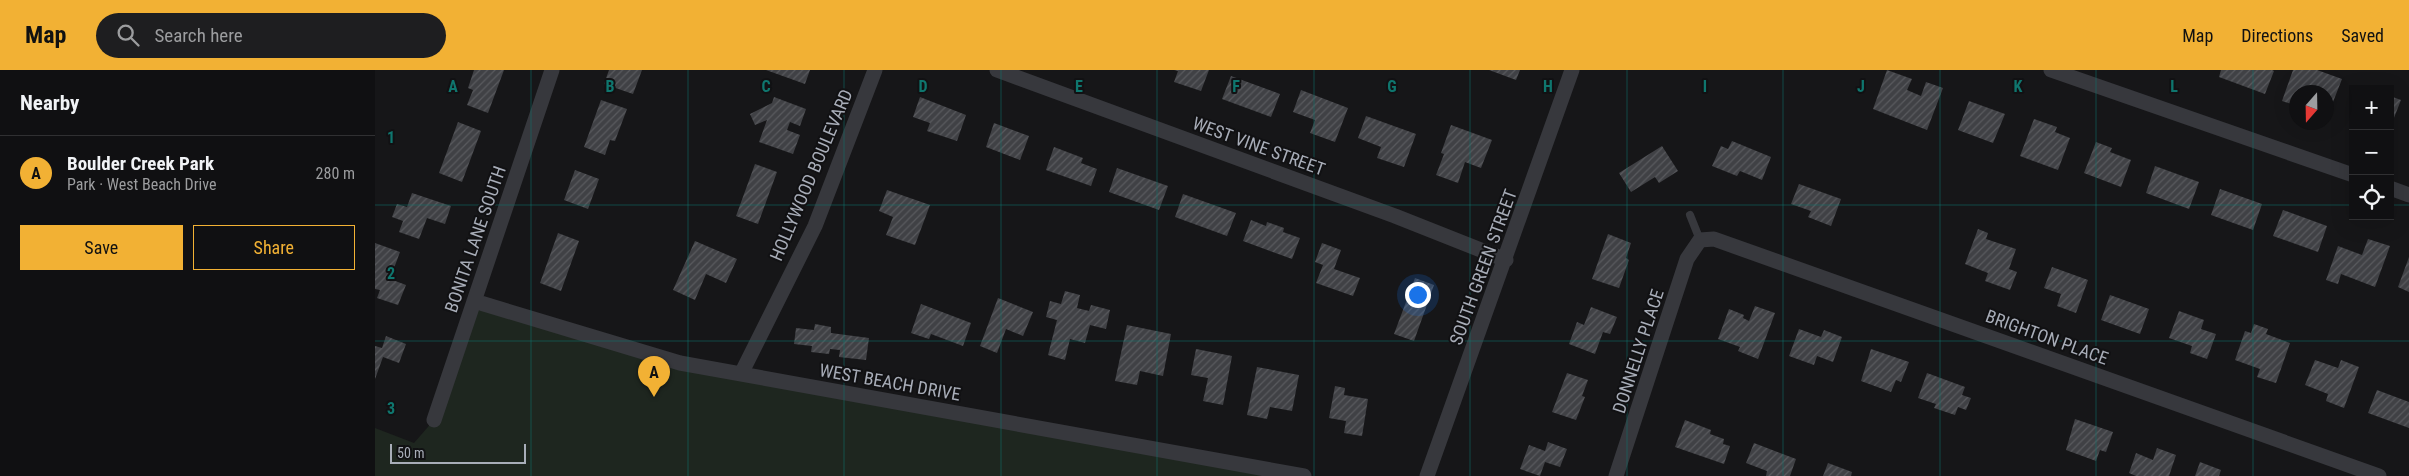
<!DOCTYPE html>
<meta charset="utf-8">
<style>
:root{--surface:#101012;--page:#1e1e20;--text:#f1f3f6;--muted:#9c9d9f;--line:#303032;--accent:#f2b134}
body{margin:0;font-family:"Roboto Condensed",sans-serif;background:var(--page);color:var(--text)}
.controls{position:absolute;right:15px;top:15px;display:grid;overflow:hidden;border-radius:0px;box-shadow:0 5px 20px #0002}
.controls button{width:45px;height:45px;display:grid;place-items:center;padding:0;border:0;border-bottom:1px solid var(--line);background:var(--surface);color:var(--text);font:25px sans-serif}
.compass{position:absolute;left:1914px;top:15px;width:45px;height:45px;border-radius:50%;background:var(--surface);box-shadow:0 5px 20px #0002;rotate:200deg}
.scale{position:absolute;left:15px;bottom:12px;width:136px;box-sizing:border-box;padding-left:5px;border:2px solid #a8adb8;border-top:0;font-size:14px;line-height:18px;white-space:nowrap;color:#a8adb8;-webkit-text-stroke:4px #111113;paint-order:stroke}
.you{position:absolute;left:1042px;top:224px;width:18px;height:18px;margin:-12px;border:4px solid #fff;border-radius:50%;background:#1a73e8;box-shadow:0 0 0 8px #1a73e833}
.badge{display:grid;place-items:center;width:32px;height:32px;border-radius:50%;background:var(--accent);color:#111;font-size:16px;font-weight:700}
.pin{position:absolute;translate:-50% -41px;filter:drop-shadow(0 1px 2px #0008)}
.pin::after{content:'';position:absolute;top:26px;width:18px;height:15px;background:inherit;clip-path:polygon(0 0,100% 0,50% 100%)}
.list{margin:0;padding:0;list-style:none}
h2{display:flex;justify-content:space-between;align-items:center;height:65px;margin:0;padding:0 20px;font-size:21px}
h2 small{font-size:16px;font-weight:400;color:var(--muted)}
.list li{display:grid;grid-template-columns:32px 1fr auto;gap:15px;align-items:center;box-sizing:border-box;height:75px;padding:0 20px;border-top:1px solid var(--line)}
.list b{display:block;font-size:19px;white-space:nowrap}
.list p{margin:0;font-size:16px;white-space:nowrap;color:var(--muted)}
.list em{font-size:16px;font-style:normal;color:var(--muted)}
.actions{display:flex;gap:10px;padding:15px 20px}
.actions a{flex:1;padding:11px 0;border:1px solid var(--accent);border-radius:0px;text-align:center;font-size:18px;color:var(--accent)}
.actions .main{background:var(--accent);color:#111}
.icon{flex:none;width:28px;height:28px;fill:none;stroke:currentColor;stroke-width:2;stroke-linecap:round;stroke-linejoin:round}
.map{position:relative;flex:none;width:2034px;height:406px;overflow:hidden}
header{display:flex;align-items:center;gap:30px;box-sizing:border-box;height:70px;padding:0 25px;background:var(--accent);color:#111}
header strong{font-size:24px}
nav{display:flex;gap:28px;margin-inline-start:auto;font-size:18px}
.search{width:350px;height:45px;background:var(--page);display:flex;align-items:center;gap:12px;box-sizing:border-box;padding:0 18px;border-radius:28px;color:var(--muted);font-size:19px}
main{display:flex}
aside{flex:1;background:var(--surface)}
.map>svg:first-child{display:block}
</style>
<header>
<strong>Map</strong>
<div class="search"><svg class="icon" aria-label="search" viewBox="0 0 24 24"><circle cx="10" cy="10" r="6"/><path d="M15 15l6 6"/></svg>Search here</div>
<nav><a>Map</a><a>Directions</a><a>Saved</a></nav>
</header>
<main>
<aside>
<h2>Nearby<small></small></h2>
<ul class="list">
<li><span class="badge">A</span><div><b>Boulder Creek Park</b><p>Park · West Beach Drive</p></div><em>280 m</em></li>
</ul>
<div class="actions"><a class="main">Save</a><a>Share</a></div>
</aside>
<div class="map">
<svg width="2034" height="406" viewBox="0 0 2034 406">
<defs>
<pattern id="building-hatch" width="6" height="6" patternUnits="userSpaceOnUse" patternTransform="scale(1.25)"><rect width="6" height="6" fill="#404145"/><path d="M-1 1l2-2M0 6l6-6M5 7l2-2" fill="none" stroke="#595a5e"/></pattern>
</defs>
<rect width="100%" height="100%" fill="#161618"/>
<path fill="#1e261f" d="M119,237l186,56 624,113h-929v-48l39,15 20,-23 29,-106z"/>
<path fill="url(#building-hatch)" d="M99,0h30l-16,43 -21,-8 6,-15 -5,-2z
M234,0h33l-9,24 -29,-10z
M391,0h44l-5,14z
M799,0h35l-8,21 -27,-9 4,-11z
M1114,0h31l-4,10z
M1512,0l25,9 -5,11 14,6 5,-14 17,6 -16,42 -54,-21z
M1846,0h51l2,1 -9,23 -46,-17z
M1918,0h24l25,9 -9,23 -6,-2v-8h-30v14l-15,-5z
M856,6l49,18 -9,23 -49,-18z
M926,20l47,18 -13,34 -25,-9 5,-13 -22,-8z
M2015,26l11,4 -11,28z
M399,27l32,12 -6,17 -10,-4 -3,8 13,5 -7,19 -34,-12 8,-22 -12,5 -5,-11 22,-11z
M545,27l46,18 -9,26 -30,-10 3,-8 -17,-6z
M226,30l26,9 -12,32 -5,-1 -5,15 -21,-8z
M1594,31l36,13 -12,29 -35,-13z
M991,46l50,18 -12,33 -27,-9 4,-11 -23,-9z
M1659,49l23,8 -2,5 15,6 -12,32 -38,-14z
M83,52l23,9 -19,51 -23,-9z
M619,53l35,13 -9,24 -34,-13z
M1076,55l41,15 -11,28 -16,-6 -7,21 -22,-8 8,-21 -3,-1z
M1357,71l39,16 -9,23 -22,-9 -3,5 -25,-10 9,-20 7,3z
M1721,72l16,6 -2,4 21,8 -10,27 -37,-14z
M1287,76l16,25 -19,12 -4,-6 -24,15 -12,-19z
M679,77l29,11 -2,5 16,6 -6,17 -45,-16z
M380,94l22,8 -19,52 -22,-8z
M1780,96l44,16 -10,27 -43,-16z
M742,98l51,18 -9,24 -50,-18z
M200,100l24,9 -11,30 -24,-9z
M1424,114l42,15 -10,27 -23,-9 3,-6 -20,-7z
M1845,119l42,15 -9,26 -42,-15z
M512,120l43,15 -15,40 -29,-10 7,-18 -14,-6z
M37,123l39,13 -6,18 -18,-6 -8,21 -20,-7 4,-11 -11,-4 5,-13 10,3z
M808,124l53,19 -9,23 -52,-19z
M1908,140l44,16 -9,26 -45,-16z
M876,150l15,6 1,-4 17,6 -1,4 17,6 -8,21 -49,-18z
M1603,159l10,4 -2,6 30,10 -7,20 8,3 -7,18 -25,-9 3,-8 -23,-9z
M183,163l21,8 -18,50 -21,-8z
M1233,164l23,9 -5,15 3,2 -10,28 -27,-9z
M1993,169l22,7 -15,41 -34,-13 -3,10 -12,-4 12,-34 24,9z
M320,171l42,18 -11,24 -20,-9 -11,26 -22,-10z
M0,173l25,9 -10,27 16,6 -8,20 -21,-7 3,-8 -5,-1z
M947,173l19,7 -7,19 26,9 -7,18 -37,-13 7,-18 -8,-3z
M2034,187v35l-11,-5z
M1677,197l36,13 -12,33 -19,-7 4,-12 -17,-6z
M1040,208l19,7 -20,56 -20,-7z
M690,221l15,4 -3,13 12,3 2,-6 19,5 -4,19 -16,-4 -5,18 -15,-4 -5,21 -17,-5 9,-35 -11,-3 4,-16 11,3z
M1735,225l39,14 -9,25 -39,-14z
M623,228l35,14 -10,24 -17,-7 -9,24 -17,-7z
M546,234l50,19 -8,23 -32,-12 -2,5 -18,-6z
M1380,236l20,7 -17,46 -20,-8 2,-4 -22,-8 11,-30 15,6 -1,3 6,3z
M1216,237l26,10 -7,17 -7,-2 -8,22 -26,-10 8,-22 7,3z
M1804,241l25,9 -3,9 15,5 -9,25 -17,-6 2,-7 -23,-8z
M440,254l16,3v6l38,5 -3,22 -27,-3 1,-7 -10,-1 -1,5 -18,-2 1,-6 -18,-2 2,-16 18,2z
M1879,254l14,5 -2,5 24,9 -14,40 -19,-6 3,-8 -25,-9 10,-29 6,2z
M752,255l44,9 -8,42 -23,-5 -3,14 -22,-4z
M1424,259l22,8 3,-7 18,7 -9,25 -16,-6 -3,9 -25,-9z
M11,266l20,8 -7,19 -16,-6 -8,22v-33l7,2z
M821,279l36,7 -9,49 -20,-4 5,-23 -17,-3z
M1496,279l38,13 -8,20 -5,-2 -5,12 -30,-11z
M1940,290l23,8 3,-8 18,7 -15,41 -18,-7 2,-7 -23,-9z
M882,297l42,8 -7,36 -22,-4 -3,12 -20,-4z
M1192,303l21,7 -6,16 3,1 -9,23 -24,-8z
M1552,303l38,14 -3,8 9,3 -5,12 -8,-3 -3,8 -21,-7 2,-4 -18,-6z
M960,316l10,2 -1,7 24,4 -6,37 -18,-3 2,-12 -17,-3z
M2002,320l32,12v26l-41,-15z
M1700,349l38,13 -7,20 -6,-2 -4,11 -30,-11z
M1310,350l26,10 -1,4 14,5 -1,5 7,2 -6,18 -49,-17z
M1173,372l19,7 -7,18 -15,-5 -5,14 -20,-7 9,-24 16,6z
M1379,373l42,16 -6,17h-24l1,-5 -21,-8z
M1782,378l19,7 -7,21h-33l-7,-3 7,-20 17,7z
M1825,392l21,8 -2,6h-24z
M1453,393l24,9 -1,4h-28z"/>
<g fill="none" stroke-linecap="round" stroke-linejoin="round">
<path stroke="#37383d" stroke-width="8" d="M1315,145l10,25"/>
<path stroke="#37383d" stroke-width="15" d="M622,0l398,146 111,44
M1676,0l302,105
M2015,118l19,7
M99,231l206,62 624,113
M366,304l74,-148 60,-156
M59,350l118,-350
M1052,406l145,-406
M1241,406l71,-217 13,-19 14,-1 665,237"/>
</g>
<path fill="none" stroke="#0f766e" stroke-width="1" stroke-opacity="0.55" d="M156,0v406M313,0v406M469,0v406M626,0v406M782,0v406M939,0v406M1095,0v406M1252,0v406M1408,0v406M1565,0v406M1721,0v406M1878,0v406M0,135h1978M2015,135h19M0,271h2034"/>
<g text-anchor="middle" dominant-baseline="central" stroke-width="4" stroke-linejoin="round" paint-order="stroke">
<g font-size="18" fill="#a8adb8" stroke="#111113">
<text transform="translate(884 76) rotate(20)">WEST VINE STREET</text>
<text transform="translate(436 105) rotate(-67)">HOLLYWOOD BOULEVARD</text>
<text transform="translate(100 169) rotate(-71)">BONITA LANE SOUTH</text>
<text transform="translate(1108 197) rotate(-70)">SOUTH GREEN STREET</text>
<text transform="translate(1672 267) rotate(20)">BRIGHTON PLACE</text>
<text transform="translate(1263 281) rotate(-72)">DONNELLY PLACE</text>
<text transform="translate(515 312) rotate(10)">WEST BEACH DRIVE</text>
</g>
</g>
<g font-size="16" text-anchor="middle" font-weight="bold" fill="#0f766e" stroke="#111113" stroke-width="4" stroke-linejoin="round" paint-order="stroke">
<text x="78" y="22">A</text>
<text x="235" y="22">B</text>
<text x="391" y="22">C</text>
<text x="548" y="22">D</text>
<text x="704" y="22">E</text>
<text x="861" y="22">F</text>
<text x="1017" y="22">G</text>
<text x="1173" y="22">H</text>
<text x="1330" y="22">I</text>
<text x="1486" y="22">J</text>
<text x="1643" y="22">K</text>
<text x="1799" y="22">L</text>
<text x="16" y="73">1</text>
<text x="16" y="209">2</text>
<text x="16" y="344">3</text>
</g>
</svg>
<div class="controls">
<button>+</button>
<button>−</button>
<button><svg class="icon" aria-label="locate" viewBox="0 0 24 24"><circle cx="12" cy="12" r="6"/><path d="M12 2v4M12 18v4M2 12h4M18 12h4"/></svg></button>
</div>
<svg class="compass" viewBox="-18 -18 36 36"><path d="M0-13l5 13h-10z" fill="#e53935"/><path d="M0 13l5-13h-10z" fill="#9c9d9f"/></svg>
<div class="scale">50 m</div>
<div class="you"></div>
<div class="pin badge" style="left:279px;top:327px">A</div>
</div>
</main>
